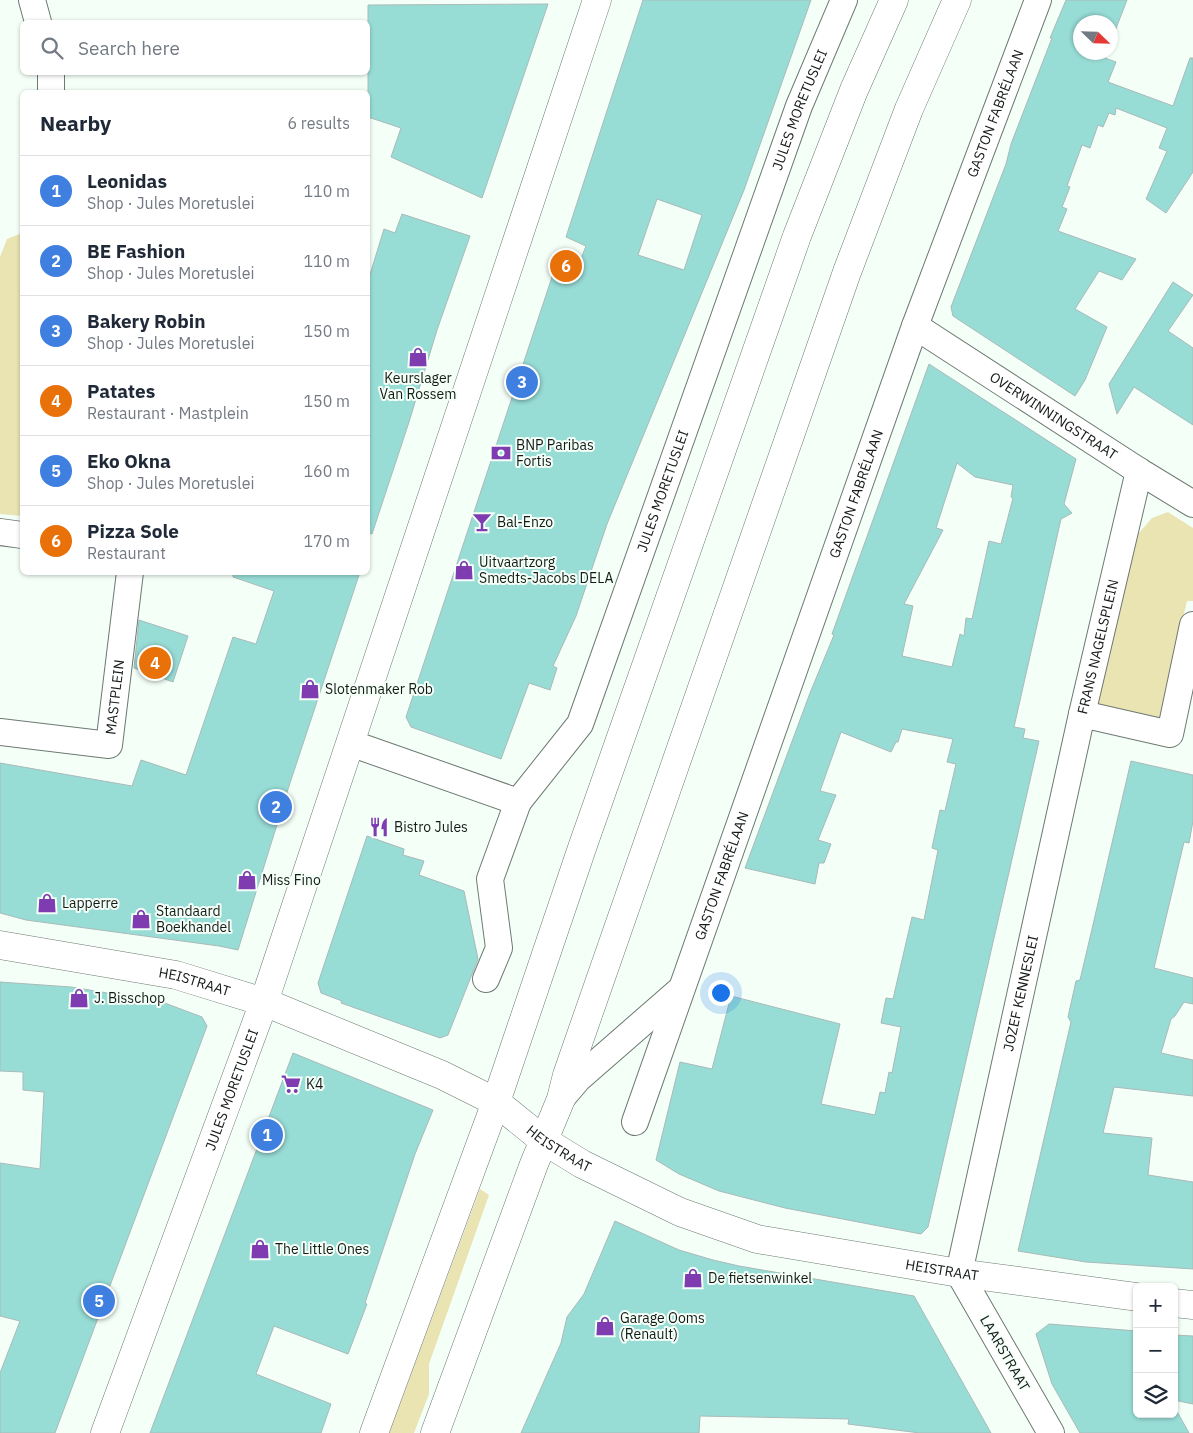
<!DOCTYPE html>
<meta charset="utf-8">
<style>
:root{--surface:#fff;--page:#f2f2f3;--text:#1f2937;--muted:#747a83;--line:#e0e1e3;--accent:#0f766e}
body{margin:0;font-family:"IBM Plex Sans",sans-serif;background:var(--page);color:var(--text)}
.controls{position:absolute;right:15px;bottom:15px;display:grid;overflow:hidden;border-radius:8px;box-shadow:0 1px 4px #0004}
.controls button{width:45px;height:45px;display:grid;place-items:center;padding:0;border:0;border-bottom:1px solid var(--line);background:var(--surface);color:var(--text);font:25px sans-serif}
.compass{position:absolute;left:1073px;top:15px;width:45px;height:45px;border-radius:50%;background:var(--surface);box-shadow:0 1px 4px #0004;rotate:113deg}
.you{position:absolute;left:720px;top:992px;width:18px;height:18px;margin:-12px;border:4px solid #fff;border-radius:50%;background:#1a73e8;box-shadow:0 0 0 8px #1a73e833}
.badge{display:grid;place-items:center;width:32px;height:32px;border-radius:50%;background:var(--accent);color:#fff;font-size:16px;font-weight:700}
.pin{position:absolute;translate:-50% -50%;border:2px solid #fff;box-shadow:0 1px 5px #0006}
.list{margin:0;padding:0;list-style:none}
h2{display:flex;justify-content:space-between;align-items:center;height:65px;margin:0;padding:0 20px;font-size:21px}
h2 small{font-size:16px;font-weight:400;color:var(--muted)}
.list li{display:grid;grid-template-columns:32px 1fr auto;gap:15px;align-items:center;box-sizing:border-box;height:70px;padding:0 20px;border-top:1px solid var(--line)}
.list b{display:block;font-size:19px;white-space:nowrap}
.list p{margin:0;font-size:16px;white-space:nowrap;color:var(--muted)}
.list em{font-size:16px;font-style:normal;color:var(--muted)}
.icon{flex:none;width:28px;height:28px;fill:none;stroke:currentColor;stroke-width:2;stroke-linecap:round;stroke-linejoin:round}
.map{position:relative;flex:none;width:1193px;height:1433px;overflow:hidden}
.search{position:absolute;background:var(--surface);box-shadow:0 1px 4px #0004;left:20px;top:20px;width:350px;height:55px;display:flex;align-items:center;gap:12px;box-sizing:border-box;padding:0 18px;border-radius:8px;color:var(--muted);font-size:19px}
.panel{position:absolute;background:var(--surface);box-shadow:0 1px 4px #0004;left:20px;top:90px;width:350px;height:485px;border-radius:8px}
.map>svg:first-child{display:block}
</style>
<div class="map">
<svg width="1193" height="1433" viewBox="0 0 1193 1433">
<rect width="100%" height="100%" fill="#f4fff8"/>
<path fill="#eae3b2" d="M22,233v283l-22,-2v-257l7,-18z
M1168,512l25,16v73h-6l-28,119 -65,-14 38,-165 20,-23z
M480,1189l9,6 -60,169v30l-15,39h-25z"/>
<path fill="#98dcd6" stroke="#a9bab8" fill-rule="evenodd" d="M643,0h168l-67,190 -137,334 -31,92 -23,50 4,2 -7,22 -21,-7 -28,76 -90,-32 -5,-10 150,-452 20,6 10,-25 -20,-9zM657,199l45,16 -18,55 -46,-15z
M1066,0h61l-17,44v-22h-30v30h27l-2,6 11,4 -8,20 65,24 17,-48h3v114l-27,41 -20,-14 21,-48 -8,-3 8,-20 -51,-20 -1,7 -6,-2 -6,14 -5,-2 -8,23 -8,-3 -15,41 3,1 -8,20 5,2 -9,22 78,28 -14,21 -23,-9 -24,38 32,18 -22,53 -10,16 -122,-80 -2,-9 55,-143 5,-20 41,-106h-2z
M548,4l-66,194 -91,-41 10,-29 -33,-11v-112z
M402,214l68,22 -33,94 -28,92 -37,112 -4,-1v-252l16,-52 11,4z
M1173,282l20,13 -25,36 25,17v77l-59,-38 -17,27 -8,-30z
M929,364l147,95 -12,45 8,9 -11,6 -47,208 11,2 -2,9 16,3 -111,486 -7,7 -136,-26 -66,-17 -40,-17 -23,-14 24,-98 32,7 19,-73 109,28 -19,80 54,11 5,-23 5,1 4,-21 3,1 9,-46 -20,-4 5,-25 7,1 19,-82 12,3 14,-70 -6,-2 8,-38 5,1 11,-47 -9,-2 6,-23 -51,-10 -4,13h-2l-5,10 -50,-20 -21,59 16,4 -18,45 13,4 -7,19h-5l-4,21 -70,-16 65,-175 24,-58 -2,-1zM957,463l18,14 38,8 -2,12 2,1 -12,46 -12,-3 -17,78 -6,-1 -2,18 -4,-2 -8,33 -50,-11 11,-50 -9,-2 39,-74 -7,-2z
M233,572h127l-71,214 -51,164 -19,-4 -193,-26 -26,-7v-150l132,23 9,-26 45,15 47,-138 23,7 18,-53 -41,-14z
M139,620l49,16 -15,46 -39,-14z
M1131,761l62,14v46l-4,22 -5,-1 -30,126 39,10v26l-9,-2 -9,14 -4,3 -10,34 32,7v36l-79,-9 -11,46 49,5 -4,37 45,7v87l-107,-7 -68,-11 53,-229 -3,-5 8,-36 4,-1 12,-51z
M367,836l37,13 -1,6 21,6 -5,14 45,16 14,68 -30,76 -8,3 -99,-35 1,-2 -21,-8 -3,-10z
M0,982l71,5 91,15 40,15 5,9 -152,407h-55v-60l20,-52 -20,-5v-153l40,6 4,-77 -21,-2v-18l-23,-1z
M293,1053l140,57 -18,44 -50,149 2,1 -19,50 -74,-28 -18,48 75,30 -10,29h-171z
M615,1221l64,29 34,10 26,6 175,30 77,137h-71l-72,-9 1,-5 -149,-3 -1,17h-178l40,-90 6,-26 17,-23z
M1049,1324l88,7v83h37v-8l15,27h-109l-28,-49 -16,-50z
M1174,1335l19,1v68l-19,-4z"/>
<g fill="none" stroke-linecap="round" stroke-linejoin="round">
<defs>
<g id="minor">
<path d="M32,0l6,22"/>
<path d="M51,72v20"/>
<path id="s1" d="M915,326l224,145 54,33"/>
<path d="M0,532l22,3"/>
<path d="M1082,714l88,20 23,-109"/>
<path id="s2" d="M0,732l109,13 21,-173"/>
<path id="s3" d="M350,743l168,59 62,-78 219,-618 45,-106"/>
<path d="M486,979l13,-31 -9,-69 28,-77"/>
<path d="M561,1099l17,-20 102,-89"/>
<path id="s4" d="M635,1122l280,-796 123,-326"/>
<path id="s5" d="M1051,1433l-92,-160 123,-559 57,-243"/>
</g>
<g id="tertiary">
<path id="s6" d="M0,945l176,30 88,27 178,73 54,27 47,38 39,24 98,48 77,27 202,34 178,24"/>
<path d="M1174,1303l19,2"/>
<path id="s7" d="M105,1433l159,-431 333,-1002"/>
</g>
<path id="trunk" d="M374,1433l122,-331 86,-254 215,-612 57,-146 40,-90
M435,1433l99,-269 27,-65 6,-24 280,-803 62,-163 48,-109"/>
</defs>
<use href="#minor" stroke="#6d7972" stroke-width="28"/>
<use href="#tertiary" stroke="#6d7972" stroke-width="29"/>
<use href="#trunk" stroke="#6d7972" stroke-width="29"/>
<use href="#minor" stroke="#fff" stroke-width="26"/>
<use href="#tertiary" stroke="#fff" stroke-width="28"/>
<use href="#trunk" stroke="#fff" stroke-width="28"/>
</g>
<defs>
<symbol id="shop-bare" viewBox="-9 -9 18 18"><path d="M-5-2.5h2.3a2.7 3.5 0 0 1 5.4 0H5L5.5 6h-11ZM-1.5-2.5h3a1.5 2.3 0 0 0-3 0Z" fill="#7e3cb0" stroke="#f4fff8" stroke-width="2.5" paint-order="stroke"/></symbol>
<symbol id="bank-bare" viewBox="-9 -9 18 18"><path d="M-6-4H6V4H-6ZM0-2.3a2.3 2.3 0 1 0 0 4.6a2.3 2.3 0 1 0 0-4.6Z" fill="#7e3cb0" stroke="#f4fff8" stroke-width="2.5" paint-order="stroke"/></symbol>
<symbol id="bar-bare" viewBox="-9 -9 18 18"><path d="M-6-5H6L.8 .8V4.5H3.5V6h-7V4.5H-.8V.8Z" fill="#7e3cb0" stroke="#f4fff8" stroke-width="2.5" paint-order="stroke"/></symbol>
<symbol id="restaurant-bare" viewBox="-9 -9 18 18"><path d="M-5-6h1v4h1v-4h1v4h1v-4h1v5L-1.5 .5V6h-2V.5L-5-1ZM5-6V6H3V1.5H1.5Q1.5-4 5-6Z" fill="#7e3cb0" stroke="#f4fff8" stroke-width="2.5" paint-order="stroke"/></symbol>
<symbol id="supermarket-bare" viewBox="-9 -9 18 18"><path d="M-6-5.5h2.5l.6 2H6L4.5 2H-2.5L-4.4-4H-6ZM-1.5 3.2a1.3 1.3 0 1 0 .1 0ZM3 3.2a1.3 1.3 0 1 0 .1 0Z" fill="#7e3cb0" stroke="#f4fff8" stroke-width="2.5" paint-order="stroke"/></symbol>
</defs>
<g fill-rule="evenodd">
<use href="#shop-bare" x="404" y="343" width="28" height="28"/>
<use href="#bank-bare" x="487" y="439" width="28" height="28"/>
<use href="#bar-bare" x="468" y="508" width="28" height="28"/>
<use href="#shop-bare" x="450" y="556" width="28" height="28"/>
<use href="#shop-bare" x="296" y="675" width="28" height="28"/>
<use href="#restaurant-bare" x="365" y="813" width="28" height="28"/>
<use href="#shop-bare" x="233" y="866" width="28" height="28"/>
<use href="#shop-bare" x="33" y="889" width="28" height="28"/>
<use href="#shop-bare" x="127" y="905" width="28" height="28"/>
<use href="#shop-bare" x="65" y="984" width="28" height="28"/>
<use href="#supermarket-bare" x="277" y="1070" width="28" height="28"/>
<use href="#shop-bare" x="246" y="1235" width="28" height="28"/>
<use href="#shop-bare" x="679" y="1264" width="28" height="28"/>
<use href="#shop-bare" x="591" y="1312" width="28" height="28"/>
</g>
<g text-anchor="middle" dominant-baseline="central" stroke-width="4" stroke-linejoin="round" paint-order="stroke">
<g font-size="14" fill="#151a17" stroke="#f4fff8">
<text stroke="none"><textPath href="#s3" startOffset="930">JULES MORETUSLEI</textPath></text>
<text stroke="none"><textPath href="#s4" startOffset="1071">GASTON FABRÉLAAN</textPath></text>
<text stroke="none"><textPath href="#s1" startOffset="165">OVERWINNINGSTRAAT</textPath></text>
<text stroke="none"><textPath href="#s3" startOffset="525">JULES MORETUSLEI</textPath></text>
<text stroke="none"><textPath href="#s4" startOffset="666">GASTON FABRÉLAAN</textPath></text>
<text stroke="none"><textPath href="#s5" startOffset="826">FRANS NAGELSPLEIN</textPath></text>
<text stroke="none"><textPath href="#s2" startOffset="158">MASTPLEIN</textPath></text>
<text stroke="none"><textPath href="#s4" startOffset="261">GASTON FABRÉLAAN</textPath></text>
<text stroke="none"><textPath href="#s6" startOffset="198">HEISTRAAT</textPath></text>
<text stroke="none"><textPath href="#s5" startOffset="471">JOZEF KENNESLEI</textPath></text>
<text stroke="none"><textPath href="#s7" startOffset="366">JULES MORETUSLEI</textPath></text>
<text stroke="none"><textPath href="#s6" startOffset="602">HEISTRAAT</textPath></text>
<text stroke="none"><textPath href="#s6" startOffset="1008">HEISTRAAT</textPath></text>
<text transform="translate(1005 1353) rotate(60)">LAARSTRAAT</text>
</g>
<g font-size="14" fill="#151a17" stroke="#f4fff8" text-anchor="start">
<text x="418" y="378" text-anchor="middle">Keurslager<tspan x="418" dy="16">Van Rossem</tspan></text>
<text x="516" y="445">BNP Paribas<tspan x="516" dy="16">Fortis</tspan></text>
<text x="497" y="522">Bal-Enzo</text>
<text x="479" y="562">Uitvaartzorg<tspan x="479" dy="16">Smedts-Jacobs DELA</tspan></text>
<text x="325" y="689">Slotenmaker Rob</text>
<text x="394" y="827">Bistro Jules</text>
<text x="262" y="880">Miss Fino</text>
<text x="62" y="903">Lapperre</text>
<text x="156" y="911">Standaard<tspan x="156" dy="16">Boekhandel</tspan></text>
<text x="94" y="998">J. Bisschop</text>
<text x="306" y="1084">K4</text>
<text x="275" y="1249">The Little Ones</text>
<text x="708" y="1278">De fietsenwinkel</text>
<text x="620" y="1318">Garage Ooms<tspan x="620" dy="16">(Renault)</tspan></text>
</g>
</g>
</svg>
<div class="controls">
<button>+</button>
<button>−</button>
<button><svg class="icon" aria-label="layers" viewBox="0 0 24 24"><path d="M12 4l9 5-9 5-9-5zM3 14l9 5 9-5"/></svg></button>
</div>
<svg class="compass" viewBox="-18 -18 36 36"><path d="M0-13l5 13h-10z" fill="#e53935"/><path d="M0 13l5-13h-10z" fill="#747a83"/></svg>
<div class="you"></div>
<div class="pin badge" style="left:267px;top:1135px;background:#3f7fe0">1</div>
<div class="pin badge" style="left:276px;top:807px;background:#3f7fe0">2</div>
<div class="pin badge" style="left:522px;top:382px;background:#3f7fe0">3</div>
<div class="pin badge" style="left:155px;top:663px;background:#e8710a">4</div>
<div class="pin badge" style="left:99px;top:1301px;background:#3f7fe0">5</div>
<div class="pin badge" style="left:566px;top:266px;background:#e8710a">6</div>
<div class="search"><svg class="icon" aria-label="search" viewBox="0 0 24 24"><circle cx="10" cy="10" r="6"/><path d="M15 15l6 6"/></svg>Search here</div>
<section class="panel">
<h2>Nearby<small>6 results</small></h2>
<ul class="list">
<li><span class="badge" style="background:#3f7fe0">1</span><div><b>Leonidas</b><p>Shop · Jules Moretuslei</p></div><em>110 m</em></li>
<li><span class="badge" style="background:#3f7fe0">2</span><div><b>BE Fashion</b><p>Shop · Jules Moretuslei</p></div><em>110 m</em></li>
<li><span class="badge" style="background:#3f7fe0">3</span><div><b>Bakery Robin</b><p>Shop · Jules Moretuslei</p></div><em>150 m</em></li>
<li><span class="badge" style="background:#e8710a">4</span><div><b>Patates</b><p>Restaurant · Mastplein</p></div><em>150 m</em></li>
<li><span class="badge" style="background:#3f7fe0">5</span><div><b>Eko Okna</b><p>Shop · Jules Moretuslei</p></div><em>160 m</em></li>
<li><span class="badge" style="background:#e8710a">6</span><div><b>Pizza Sole</b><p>Restaurant</p></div><em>170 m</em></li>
</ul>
</section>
</div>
